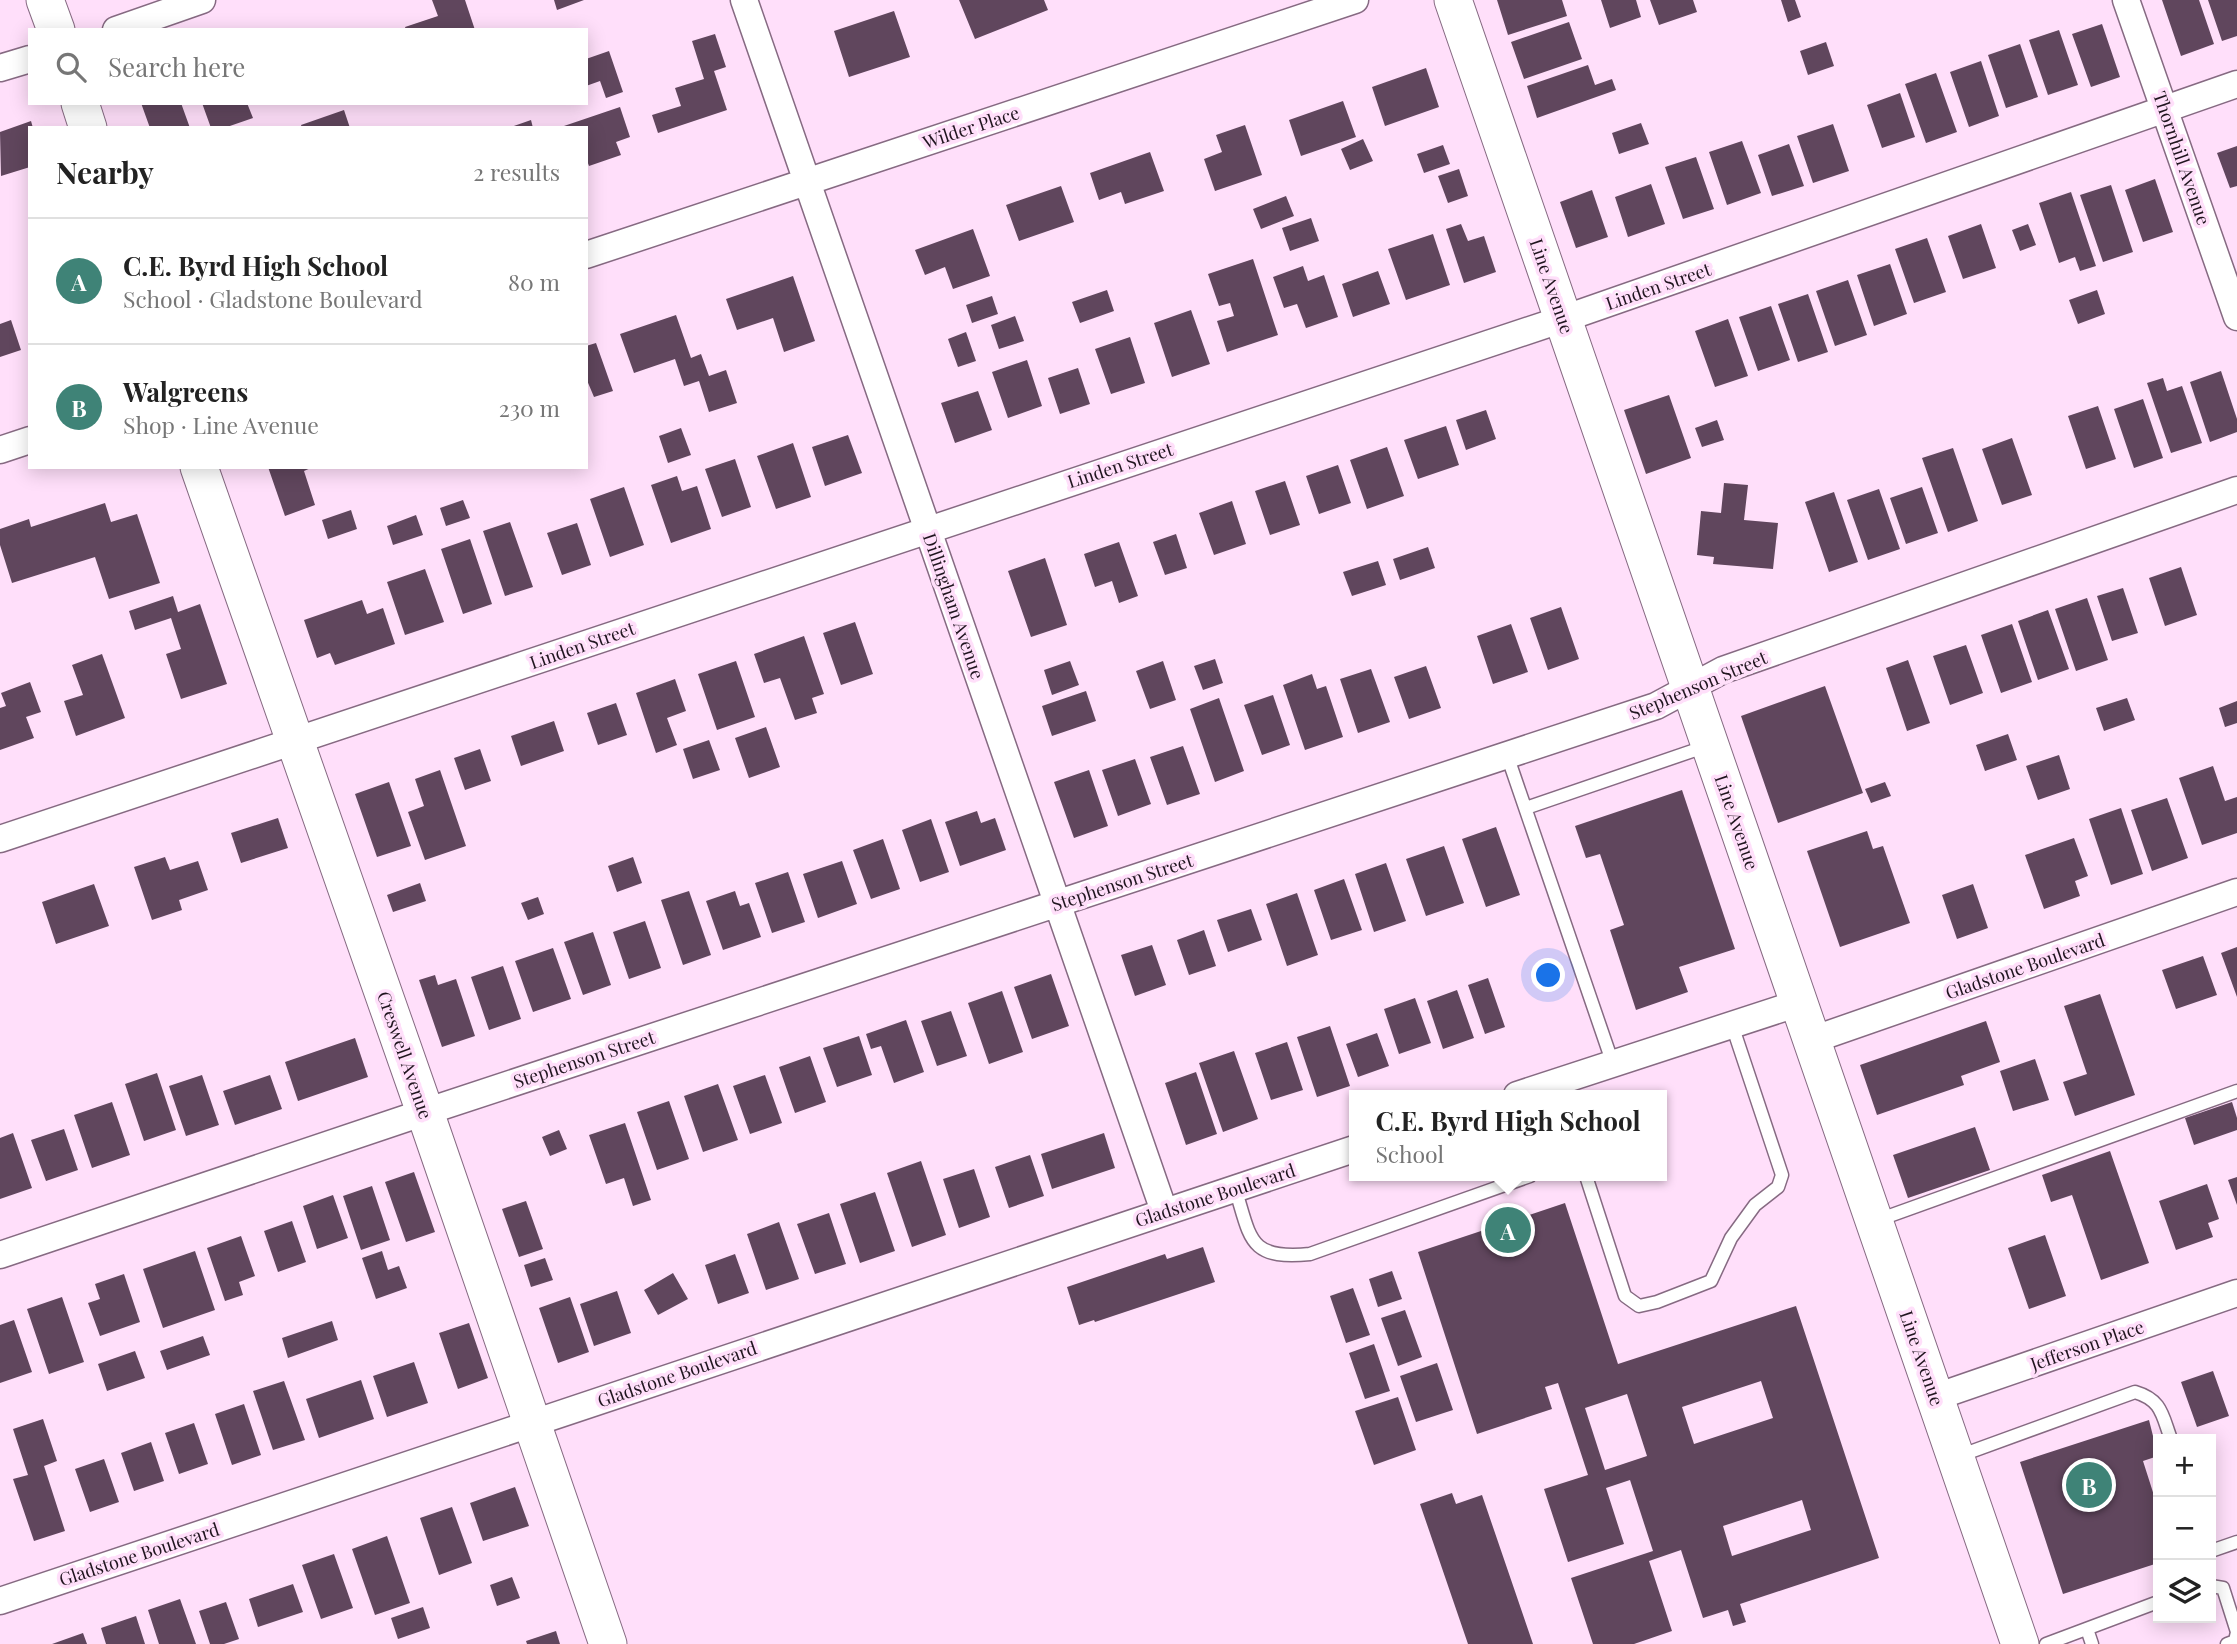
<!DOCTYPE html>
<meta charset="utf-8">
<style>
:root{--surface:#fff;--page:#f6f6f6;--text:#222;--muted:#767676;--line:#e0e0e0;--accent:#3f8377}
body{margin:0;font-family:"Playfair Display",serif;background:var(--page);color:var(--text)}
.controls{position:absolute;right:21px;bottom:21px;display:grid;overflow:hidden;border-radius:0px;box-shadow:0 4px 18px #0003}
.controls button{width:63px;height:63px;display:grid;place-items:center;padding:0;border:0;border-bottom:2px solid var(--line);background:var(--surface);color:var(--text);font:35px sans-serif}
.you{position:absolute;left:1549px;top:976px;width:24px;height:24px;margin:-18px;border:5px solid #fff;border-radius:50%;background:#1a73e8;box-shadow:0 0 0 10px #1a73e833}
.badge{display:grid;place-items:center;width:46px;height:46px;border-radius:50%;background:var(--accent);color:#fff;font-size:23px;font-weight:700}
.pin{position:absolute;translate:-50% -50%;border:4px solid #fff;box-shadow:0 2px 7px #0006}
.popup{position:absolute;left:1349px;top:1090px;width:318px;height:91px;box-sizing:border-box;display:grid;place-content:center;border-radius:0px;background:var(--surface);filter:drop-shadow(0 2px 5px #0005);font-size:23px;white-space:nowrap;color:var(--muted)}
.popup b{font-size:26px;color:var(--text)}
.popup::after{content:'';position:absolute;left:50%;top:100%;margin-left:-14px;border:14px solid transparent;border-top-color:var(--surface)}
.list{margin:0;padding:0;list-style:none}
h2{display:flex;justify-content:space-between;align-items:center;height:91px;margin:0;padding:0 28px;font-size:30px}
h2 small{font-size:23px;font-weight:400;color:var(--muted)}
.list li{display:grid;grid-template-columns:46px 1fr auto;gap:21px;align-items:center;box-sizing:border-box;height:126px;padding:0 28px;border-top:2px solid var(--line)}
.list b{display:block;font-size:26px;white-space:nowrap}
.list p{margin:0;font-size:23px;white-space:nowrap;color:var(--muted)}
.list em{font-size:23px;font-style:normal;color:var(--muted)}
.icon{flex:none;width:38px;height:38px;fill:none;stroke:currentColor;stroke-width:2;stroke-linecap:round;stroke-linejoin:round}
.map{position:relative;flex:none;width:2237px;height:1644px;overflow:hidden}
.search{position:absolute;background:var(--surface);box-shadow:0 4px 18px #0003;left:28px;top:28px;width:560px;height:77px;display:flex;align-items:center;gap:18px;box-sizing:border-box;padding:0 24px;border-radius:0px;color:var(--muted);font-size:26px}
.panel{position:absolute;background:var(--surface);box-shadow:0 4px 18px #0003;left:28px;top:126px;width:560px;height:343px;border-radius:0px}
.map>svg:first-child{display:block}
</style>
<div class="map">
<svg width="2237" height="1644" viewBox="0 0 2237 1644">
<rect width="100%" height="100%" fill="#ffdffa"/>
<path fill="#60465d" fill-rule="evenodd" d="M432,0h33l10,30h-69l-1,-3 33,-11z
M554,0h30l-27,10z
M959,0h85l4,10 -73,29z
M1497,0h65l5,16 -59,19z
M1601,0h35l5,17 -31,11z
M1650,0h43l4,12 -38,13z
M1781,0h14l6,17 -13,5z
M2162,0h37l15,44 -33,12z
M2208,0h29v36l-15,5z
M894,11l16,46 -61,20 -15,-46z
M1569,22l13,37 -58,20 -13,-37z
M2102,24l18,53 -29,10 -19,-53z
M2059,30l19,55 -30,10 -19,-55z
M715,34l11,33 -12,4 13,39 -69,23 -6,-18 29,-9 -6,-18 29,-9 -12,-38z
M1826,42l8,24 -26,9 -8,-24z
M2020,44l18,53 -32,11 -18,-53z
M609,51l14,41 -17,6 -6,-17 -14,5v-27z
M1981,61l18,55 -30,11 -19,-55z
M1588,65l7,20 17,-6 4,11 -79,28 -10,-32z
M1426,68l13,39 -54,19 -13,-39z
M1936,73l21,59 -31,11 -21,-59z
M1900,93l15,44 -33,11 -15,-43z
M1343,101l13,36 -55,19 -12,-36z
M141,103h40l9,25h-40z
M202,103h45l6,15 -29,10h-13z
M620,107l10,30 -14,5 5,13 -32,11 -3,-8v-30l-25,-1z
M344,110l6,18h-48l-1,-3z
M531,120l2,8h-22v-1z
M31,121l2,7h-3v39l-29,9 -1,-44z
M1641,123l8,21 -30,10 -7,-21z
M1833,124l16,47 -36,12 -16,-47z
M1245,125l17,50 -47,16 -11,-32 18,-7 -6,-17z
M1363,139l10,22 -23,9 -9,-21z
M1742,141l19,52 -34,12 -18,-53z
M1789,144l15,42 -32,10 -14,-41z
M1443,145l7,19 -26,9 -7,-19z
M2237,146v40l-7,2 -13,-35z
M1150,152l14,39 -39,13 -4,-12 -22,8 -9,-27z
M1696,157l18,52 -31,10 -18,-52z
M1459,169l9,27 -20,7 -10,-27z
M2155,179l18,53 -30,10 -18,-52z
M1651,184l14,40 -37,13 -13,-40z
M2111,185l22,67 -30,10 -23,-67z
M1061,186l13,36 -55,19 -13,-36z
M1592,190l16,47 -32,11 -16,-46z
M2071,192l25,74 -16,5 -5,-14 -16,6 -20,-60z
M1286,196l8,20 -33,13 -8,-20z
M1311,218l8,23 -29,10 -8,-23z
M1461,224l7,17 16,-5 12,36 -32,11 -18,-54z
M1981,224l15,44 -33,11 -15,-43z
M2028,224l8,21 -16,6 -8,-21z
M973,229l17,47 -37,13 -8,-22 -20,8 -10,-25z
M1433,234l17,51 -44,15 -18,-51z
M1927,238l19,54 -32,11 -19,-54z
M1253,259l25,76 -51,17 -10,-31 17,-5 -4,-13 -11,3 -11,-32z
M1890,264l17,50 -33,12 -17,-51z
M1303,266l5,15 16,-6 14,42 -32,11 -9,-24 -13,4 -11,-31z
M1378,271l12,33 -37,13 -11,-33z
M793,276l22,65 -31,11 -11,-34 -36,12 -11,-31z
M1848,280l19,55 -32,11 -19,-55z
M1107,290l7,21 -34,12 -8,-21z
M2097,290l8,24 -27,10 -9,-24z
M1808,294l20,58 -30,10 -20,-58z
M992,296l6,18 -26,9 -6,-18z
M1771,306l19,54 -32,11 -19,-54z
M1191,310l19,54 -38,13 -18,-54z
M676,315l15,43 10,-4 8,22 17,-6 11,33 -28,9 -10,-31 -15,5 -9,-27 -41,14 -14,-39z
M1015,316l9,25 -25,8 -8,-24z
M1728,319l20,57 -33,11 -20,-56z
M11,320l10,30 -21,7v-33z
M966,332l10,29 -18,6 -10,-28z
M1130,337l15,46 -34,11 -16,-45z
M596,343l17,48 -19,6 -8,-19v-32z
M1027,360l15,46 -34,12 -16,-46z
M1078,368l12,36 -30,10 -12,-36z
M2221,371l16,48v13l-27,10 -20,-60z
M2163,378l4,13 15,-5 20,57 -31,10 -24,-70z
M978,391l14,39 -37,13 -14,-40z
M1669,395l22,63 -45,16 -22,-64z
M2143,399l20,59 -29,10 -20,-59z
M2098,406l18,53 -30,10 -18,-53z
M1486,410l10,29 -30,11 -10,-30z
M1717,420l7,20 -22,7 -7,-19z
M1446,426l13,39 -41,14 -14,-39z
M681,428l10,27 -23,8 -9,-27z
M848,435l14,38 -37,13 -13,-39z
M2012,438l20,57 -30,10 -20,-56z
M793,443l18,54 -35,12 -19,-53z
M1387,447l17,49 -37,13 -17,-49z
M1953,448l25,73 -30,11 -26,-74z
M735,459l16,48 -29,10 -17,-48z
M1338,465l13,38 -32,11 -13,-38z
M268,467h45l-9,4 11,34 -30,11z
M677,476l5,15 15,-5 14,43 -40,14 -20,-58z
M1285,481l15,44 -30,10 -15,-44z
M1724,483l24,2 -4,35 34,3 -5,46 -60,-5 1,-7 -17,-2 4,-44 20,2z
M624,487l20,58 -34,12 -20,-58z
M1922,487l16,46 -32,11 -16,-46z
M1879,489l21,60 -32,11 -21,-60z
M1834,492l24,70 -29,10 -24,-70z
M463,500l7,18 -24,8 -6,-18z
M1232,501l14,43 -32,11 -15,-42z
M105,503l6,19 26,-8 23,69 -51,16 -14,-42 -83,26 -12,-38v-16l29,-10 2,8z
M351,510l6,19 -29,10 -6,-19z
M416,515l7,20 -30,10 -6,-19z
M510,522l23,65 -28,9 -22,-65z
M577,523l14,42 -29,10 -15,-42z
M1176,534l11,34 -22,7 -12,-33z
M470,539l22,65 -29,10 -22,-65z
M1119,542l19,54 -19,7 -7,-22 -17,6 -11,-33z
M1428,547l7,21 -35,12 -7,-21z
M1045,558l22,67 -36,12 -23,-66z
M1378,561l8,24 -34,11 -9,-24z
M2181,567l16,48 -32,11 -16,-48z
M425,569l19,53 -39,13 -18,-53z
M2123,588l15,45 -26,8 -15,-45z
M173,596l5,16 22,-8 27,80 -46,15 -15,-45 15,-5 -10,-31 -36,12 -6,-19z
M2087,598l21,62 -32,11 -21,-62z
M362,600l5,14 16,-6 12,36 -60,21 -5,-12 -13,5 -13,-38z
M1561,607l18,52 -31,11 -18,-52z
M2048,610l21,59 -31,11 -20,-59z
M855,622l18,52 -32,11 -18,-52z
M1511,624l17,48 -35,12 -16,-48z
M2012,624l20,58 -31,11 -20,-58z
M804,636l20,58 -12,4 5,15 -22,7 -15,-42 -16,5 -10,-29z
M1966,645l17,48 -33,12 -17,-49z
M102,654l23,64 -49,18 -12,-35 19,-6 -11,-30z
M1215,659l8,24 -20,7 -9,-24z
M1908,660l22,63 -23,8 -21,-63z
M736,661l19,56 -38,13 -19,-56z
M1070,661l9,24 -27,10 -8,-25z
M1163,661l13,39 -26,9 -14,-38z
M1426,666l15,42 -32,11 -15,-42z
M1371,669l19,53 -32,11 -18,-54z
M1312,674l5,15 9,-3 17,51 -38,13 -22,-65z
M675,679l11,32 -19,7 10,27 -21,8 -20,-60z
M30,682l11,30 -15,5 8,21 -34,12v-42l6,-2 -5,-13z
M1825,686l38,107 -85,30 -37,-107z
M1086,691l10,30 -44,15 -10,-30z
M1273,695l17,50 -28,10 -18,-50z
M1219,698l25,73 -29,11 -25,-73z
M2127,698l8,22 -31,11 -8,-23z
M2237,701v22l-12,4 -6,-19z
M616,703l11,32 -29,10 -11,-32z
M554,721l10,30 -43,15 -10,-30z
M766,727l14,40 -31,11 -14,-40z
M2008,734l9,26 -32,11 -9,-26z
M709,740l11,30 -27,9 -10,-30z
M1183,746l17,48 -33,11 -17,-48z
M480,749l11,32 -26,9 -11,-32z
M2059,755l11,34 -32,11 -12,-34z
M1135,759l16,45 -33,12 -16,-46z
M2213,766l12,35 12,-4v36l-35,12 -23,-67z
M440,770l26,76 -41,14 -17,-48 16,-6 -9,-27z
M1089,770l19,56 -34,12 -20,-56z
M389,782l22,64 -34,11 -22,-63z
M1885,782l6,14 -20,7 -6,-14z
M1682,790l53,159 -56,18 9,25 -52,18 -26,-80 14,-5 -24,-71 -14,4 -11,-32z
M2167,798l21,60 -36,13 -21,-61z
M2121,808l22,66 -32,11 -22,-66z
M977,811l4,12 14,-5 11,32 -46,16 -15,-44z
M278,818l10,30 -47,15 -10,-30z
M931,819l18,53 -29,10 -18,-52z
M1496,827l24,68 -34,12 -24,-68z
M1867,831l6,18 10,-3 27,77 -70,24 -33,-96z
M2074,838l14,38 -13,5 5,15 -36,13 -19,-54z
M883,839l17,50 -29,10 -18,-49z
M1444,846l20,57 -38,13 -20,-57z
M165,857l5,13 28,-9 10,29 -29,10 3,10 -30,10 -18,-53z
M633,857l9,26 -25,9 -9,-26z
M842,861l15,43 -39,14 -15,-44z
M1386,863l20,58 -32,11 -19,-58z
M788,872l17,50 -33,11 -17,-50z
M1344,879l18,51 -31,10 -17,-50z
M420,883l6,18 -33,11 -6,-17z
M94,884l15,42 -53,18 -14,-42z
M1973,884l15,44 -31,11 -15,-44z
M689,891l22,64 -28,10 -22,-65z
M735,891l5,15 9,-3 12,34 -38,13 -17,-49z
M1297,893l21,62 -31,11 -21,-62z
M538,897l6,17 -16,6 -7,-17z
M1251,909l11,31 -34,12 -11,-32z
M645,921l16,47 -32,11 -16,-47z
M1204,930l12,36 -27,9 -12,-35z
M593,932l18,53 -28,10 -19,-53z
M1152,945l14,40 -31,11 -14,-41z
M2237,947v50l-16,-44z
M553,948l18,51 -38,13 -18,-51z
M2203,956l14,39 -41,14 -14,-39z
M503,966l18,53 -32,11 -18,-53z
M1051,974l18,52 -37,13 -18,-52z
M435,975l3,10 18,-6 19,57 -33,11 -23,-67z
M1488,978l17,49 -20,7 -17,-49z
M1457,990l17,48 -31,11 -16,-48z
M1002,991l21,61 -34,12 -21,-61z
M2100,994l35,101 -60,21 -12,-34 24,-8 -23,-68z
M1415,998l16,45 -32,11 -15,-45z
M951,1011l16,45 -30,10 -16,-45z
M906,1020l18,52 -30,11 -13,-37 -10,3 -5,-15z
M1986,1021l14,41 -39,14 3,9 -87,30 -17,-50z
M1330,1026l20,60 -33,11 -20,-60z
M1377,1033l12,33 -31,11 -12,-33z
M859,1036l13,39 -35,12 -14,-39z
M355,1038l13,39 -70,24 -13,-39z
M1287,1042l16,48 -32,10 -16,-47z
M1234,1051l24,68 -35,13 -24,-69z
M810,1056l16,46 -31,11 -16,-46z
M2035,1059l14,41 -36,11 -13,-40z
M1196,1072l21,62 -31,11 -21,-62z
M157,1073l19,57 -32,11 -19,-57z
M202,1075l17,50 -33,11 -17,-50z
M270,1075l12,34 -47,16 -12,-34z
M765,1075l17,48 -32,11 -17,-48z
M718,1084l20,56 -35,12 -19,-56z
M669,1101l20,58 -32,11 -20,-58z
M112,1102l18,53 -38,13 -18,-53z
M2232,1102l5,16v12l-43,15 -9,-27z
M625,1123l26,77 -18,6 -9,-28 -18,6 -17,-49z
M1975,1127l15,43 -82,28 -15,-43z
M64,1129l14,41 -32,11 -15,-41z
M559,1130l8,19 -17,7 -8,-19z
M13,1133l19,55 -32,11v-61z
M1104,1133l11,35 -63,21 -11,-35z
M2110,1151l39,112 -48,17 -29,-85 -21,7 -9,-27z
M1030,1155l14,41 -35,12 -14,-41z
M921,1161l25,74 -34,12 -25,-74z
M974,1169l16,48 -31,11 -16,-49z
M414,1172l21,60 -29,10 -21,-60z
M2237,1177v28l-9,-25z
M2207,1184l12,35 -11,4 5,14 -37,13 -17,-49z
M372,1186l18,54 -29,10 -18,-54z
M875,1192l20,59 -35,12 -20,-59z
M333,1195l15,43 -31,11 -14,-43z
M526,1201l17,48 -24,8 -17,-48z
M1565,1203l53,161 178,-58 83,252 -139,46 6,18 -13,4 -5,-16 -25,8 -22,-68 -32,11 23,70 -38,13h-41l-22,-66 82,-27 -23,-71 -24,8 18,56 -56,18 -24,-73 44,-14 -30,-92 -13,4 7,22 -75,25 -59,-182zM1761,1381l12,37 -79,26 -12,-37zM1627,1394l20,62 -42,14 -20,-62zM1802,1500l9,30 -79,26 -9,-30z
M829,1213l17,51 -31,10 -18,-50z
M292,1221l14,41 -28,10 -14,-41z
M779,1222l20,57 -33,11 -19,-56z
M2045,1235l21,61 -37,13 -21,-61z
M241,1236l14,40 -16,6 4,13 -18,6 -18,-53z
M1203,1247l12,35 -120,40 -1,-2 -15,5 -12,-38 98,-33 2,5z
M195,1251l20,59 -52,18 -20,-59z
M382,1251l6,19 11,-4 8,22 -31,11 -14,-41z
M735,1254l14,39 -31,11 -13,-39z
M545,1258l8,22 -22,7 -7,-22z
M1392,1271l10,28 -24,8 -9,-28z
M673,1273l15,26 -30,16 -14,-25z
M124,1274l16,48 -40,14 -12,-33 12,-4 -5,-15z
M1353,1288l17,47 -24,8 -16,-47z
M617,1291l14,42 -37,13 -14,-42z
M62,1297l22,65 -35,12 -22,-65z
M570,1297l19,55 -31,11 -19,-55z
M1405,1310l17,47 -24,9 -17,-48z
M14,1320l18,52 -32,11v-58z
M332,1321l6,19 -50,18 -6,-20z
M469,1323l19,55 -30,11 -19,-56z
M203,1336l7,19 -43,15 -7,-19z
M1374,1344l16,47 -25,8 -16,-46z
M135,1351l10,27 -38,13 -9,-27z
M414,1362l14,41 -41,14 -14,-41z
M1437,1363l16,47 -37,12 -16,-46z
M2213,1371l16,45 -32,11 -16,-45z
M361,1380l13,39 -55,19 -13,-39z
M284,1381l21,59 -32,10 -20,-59z
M1398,1397l18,53 -42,15 -19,-54z
M244,1404l17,51 -29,10 -17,-51z
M43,1419l14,42 -13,5 21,65 -31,10 -21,-62 15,-4 -15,-46z
M2149,1420l9,36 -15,5 15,47v55l-95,31 -43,-132z
M194,1423l14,41 -29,10 -14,-41z
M151,1442l13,39 -30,10 -13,-38z
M104,1459l15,43 -29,10 -15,-43z
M515,1487l14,39 -46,15 -13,-38z
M1452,1493l4,11 26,-9 51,149h-65l-48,-140z
M452,1507l20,56 -33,12 -19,-57z
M387,1536l23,67 -35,12 -23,-66z
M334,1554l19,54 -32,11 -19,-54z
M512,1577l8,21 -23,8 -7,-21z
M293,1584l10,28 -45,15 -9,-28z
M180,1599l16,45h-37l-11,-34z
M226,1602l13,37 -15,5h-14l-11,-33z
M423,1607l7,21 -32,11 -7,-21z
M136,1616l9,28h-39l-5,-16z
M556,1631l4,13h-33l-1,-3z
M83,1633l4,11h-35z"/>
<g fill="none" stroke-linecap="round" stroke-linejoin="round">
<defs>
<path id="lane" d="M1507,755l106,309
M1526,808l181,-62
M1586,1176l39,120 14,10 18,-4 54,-21 20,-43 24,-33 23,-18 4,-12 -50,-150
M1235,1188c16,51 13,72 75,66l220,-78
M1878,1220l359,-129
M1959,1456l176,-64c27,8 27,23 36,47
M2211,1551l26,-9
M2211,1586l12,2 14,44
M2087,1629l5,15
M2046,1644l112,-42
M2227,1644l8,-3 2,-9"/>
<path id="street" d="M744,0l420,1211
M2126,0l111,317
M116,30l86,-30
M0,68l30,-9
M586,255l769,-255
M0,450l30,-10
M0,839l1563,-520 674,-235
M1812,1040l425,-148
M1517,1095l282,-92
M0,1255l425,-143 1231,-406 67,-36 514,-180
M1936,1397l301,-104
M0,1601l1354,-452"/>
<path id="secondary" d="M45,0l11,30
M1453,0l567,1644
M80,103l8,25
M199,467l226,645 183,532"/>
</defs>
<use href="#lane" stroke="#866a82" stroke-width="15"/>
<use href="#street" stroke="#866a82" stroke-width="29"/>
<use href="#secondary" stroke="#866a82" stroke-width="39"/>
<use href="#lane" stroke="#fff" stroke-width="12"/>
<use href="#street" stroke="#fff" stroke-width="26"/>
<use href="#secondary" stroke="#fff" stroke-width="37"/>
</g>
<g text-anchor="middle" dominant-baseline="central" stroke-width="7" stroke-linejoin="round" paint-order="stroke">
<g font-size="18" fill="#20151f" stroke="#ffdffa">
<text transform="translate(971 127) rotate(-18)">Wilder Place</text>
<text transform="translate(2182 158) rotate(71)">Thornhill Avenue</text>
<text transform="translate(1552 286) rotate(71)">Line Avenue</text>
<text transform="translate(1658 286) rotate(-19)">Linden Street</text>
<text transform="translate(1120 465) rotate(-18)">Linden Street</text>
<text transform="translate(954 606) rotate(71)">Dillingham Avenue</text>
<text transform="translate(582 645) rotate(-19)">Linden Street</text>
<text transform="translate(1698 685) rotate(-23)">Stephenson Street</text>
<text transform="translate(1737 822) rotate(71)">Line Avenue</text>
<text transform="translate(1122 882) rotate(-18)">Stephenson Street</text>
<text transform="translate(2025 966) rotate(-19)">Gladstone Boulevard</text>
<text transform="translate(405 1055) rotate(71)">Creswell Avenue</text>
<text transform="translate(584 1059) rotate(-18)">Stephenson Street</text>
<text transform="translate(1215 1195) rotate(-18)">Gladstone Boulevard</text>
<text transform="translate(2087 1345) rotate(-19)">Jefferson Place</text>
<text transform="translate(1922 1358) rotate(71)">Line Avenue</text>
<text transform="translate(677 1374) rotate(-19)">Gladstone Boulevard</text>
<text transform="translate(139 1554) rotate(-18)">Gladstone Boulevard</text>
</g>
</g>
</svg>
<div class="controls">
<button>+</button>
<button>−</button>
<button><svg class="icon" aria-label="layers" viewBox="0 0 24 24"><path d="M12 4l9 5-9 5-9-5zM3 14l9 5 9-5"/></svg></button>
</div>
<div class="you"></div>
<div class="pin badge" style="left:1508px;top:1230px">A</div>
<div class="popup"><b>C.E. Byrd High School</b>School</div>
<div class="pin badge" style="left:2089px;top:1485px">B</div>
<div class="search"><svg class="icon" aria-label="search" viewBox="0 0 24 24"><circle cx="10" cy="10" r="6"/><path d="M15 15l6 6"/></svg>Search here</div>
<section class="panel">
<h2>Nearby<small>2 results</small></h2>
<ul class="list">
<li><span class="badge">A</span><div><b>C.E. Byrd High School</b><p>School · Gladstone Boulevard</p></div><em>80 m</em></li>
<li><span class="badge">B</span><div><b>Walgreens</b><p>Shop · Line Avenue</p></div><em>230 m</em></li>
</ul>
</section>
</div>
